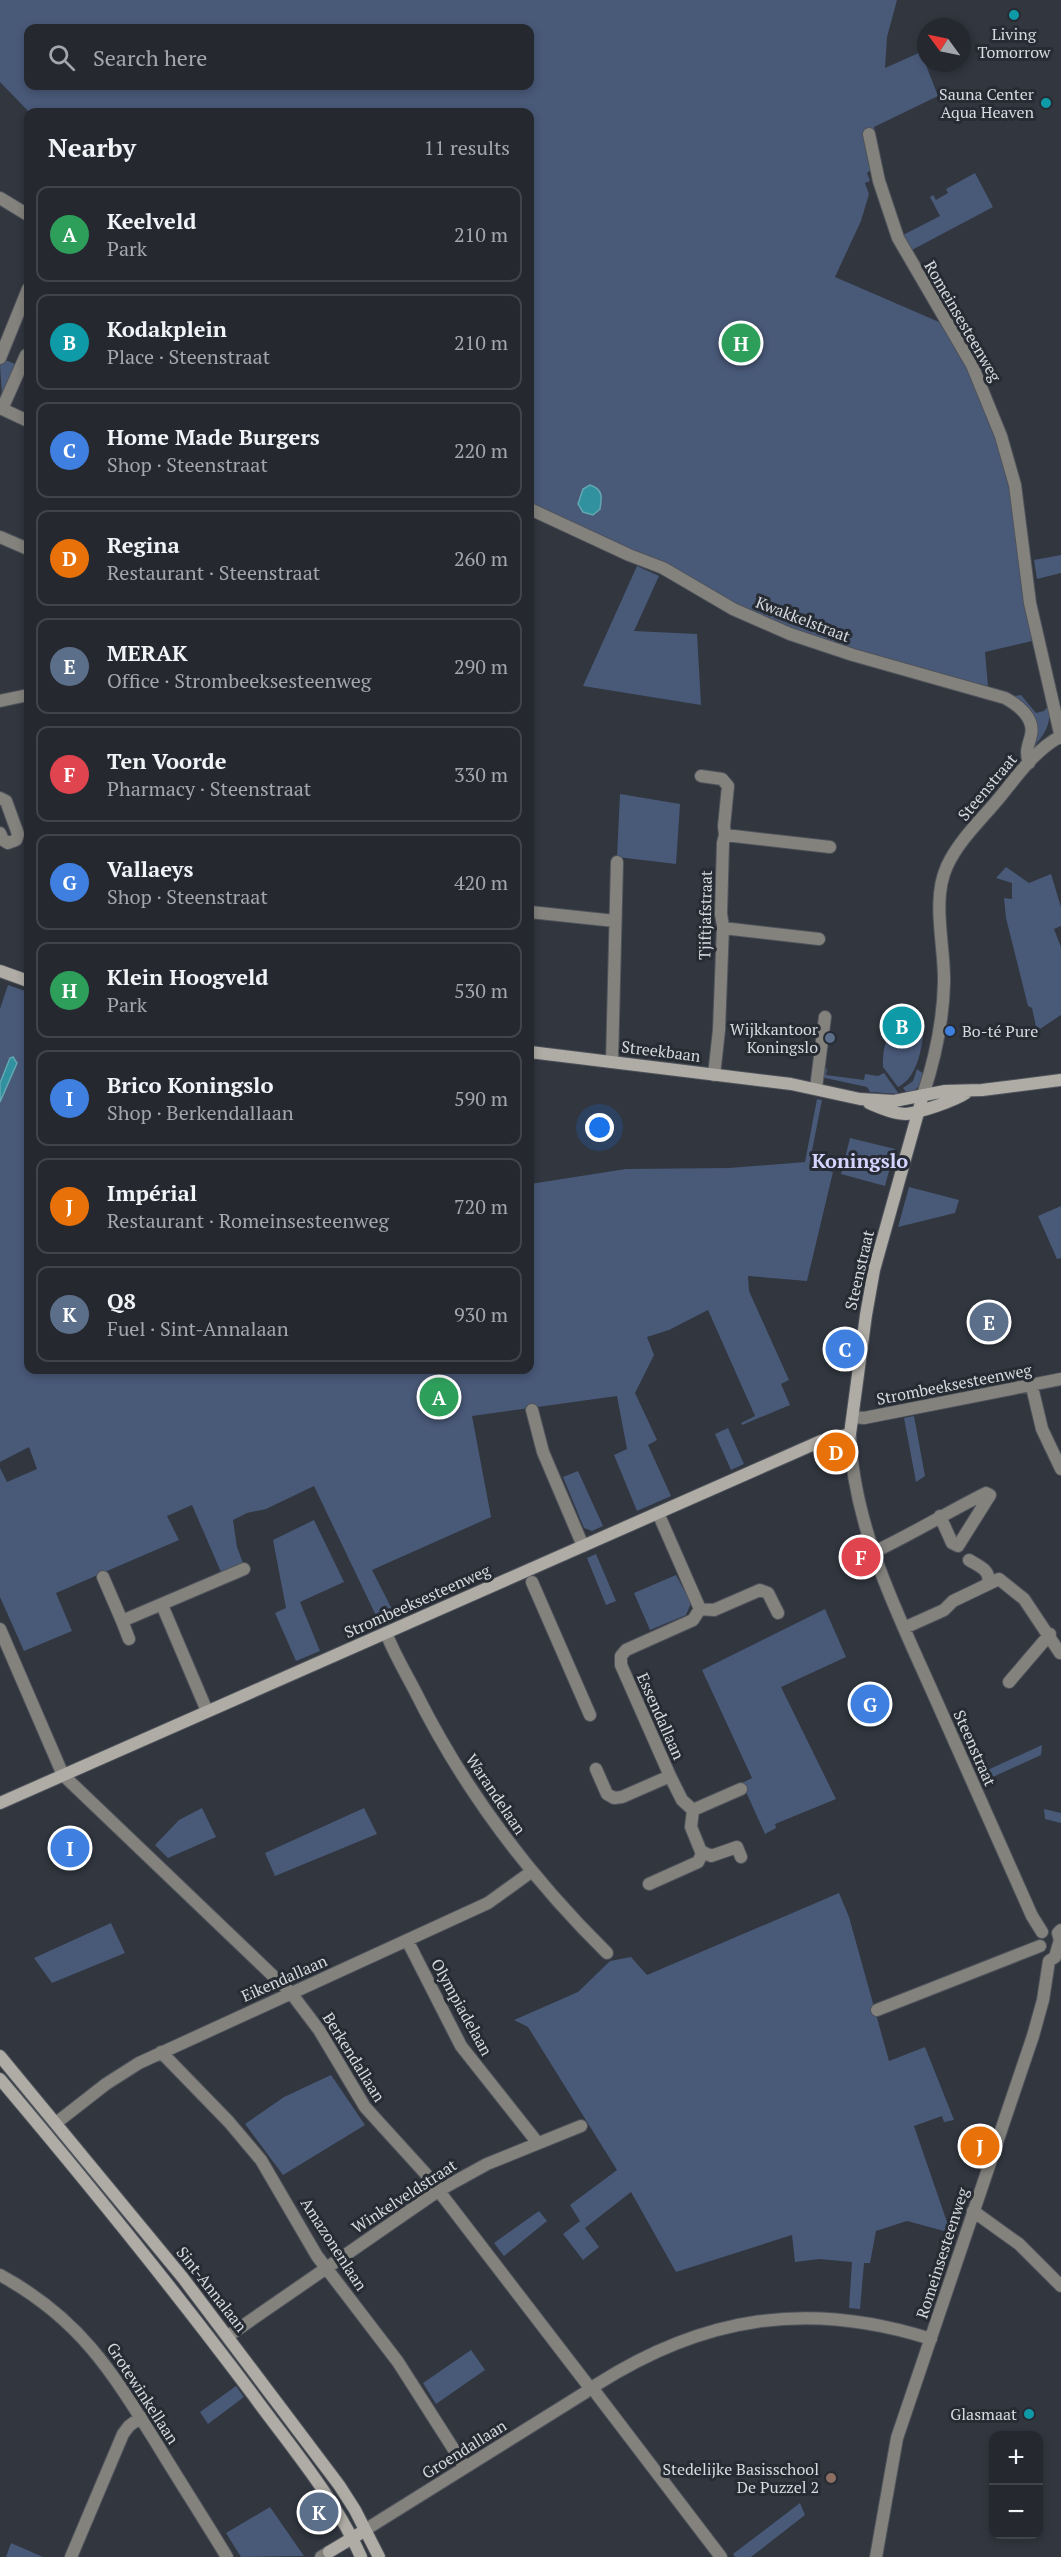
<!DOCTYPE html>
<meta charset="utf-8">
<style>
:root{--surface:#25282f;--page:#31343b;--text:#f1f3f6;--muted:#a3a6aa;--line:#42444b;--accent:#d93025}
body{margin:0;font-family:"PT Serif",serif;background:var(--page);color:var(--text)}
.controls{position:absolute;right:18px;bottom:18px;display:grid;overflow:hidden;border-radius:12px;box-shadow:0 3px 9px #0003}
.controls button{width:54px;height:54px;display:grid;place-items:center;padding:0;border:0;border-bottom:2px solid var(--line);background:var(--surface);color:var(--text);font:30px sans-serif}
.compass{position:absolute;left:917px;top:18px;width:54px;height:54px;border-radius:50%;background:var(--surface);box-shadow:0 3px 9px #0003;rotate:303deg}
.you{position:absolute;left:600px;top:1128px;width:21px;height:21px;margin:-15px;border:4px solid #fff;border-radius:50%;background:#1a73e8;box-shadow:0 0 0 9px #1a73e833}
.badge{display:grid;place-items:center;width:39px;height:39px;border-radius:50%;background:var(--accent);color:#fff;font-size:20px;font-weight:700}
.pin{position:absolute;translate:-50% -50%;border:3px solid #fff;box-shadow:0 2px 6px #0006}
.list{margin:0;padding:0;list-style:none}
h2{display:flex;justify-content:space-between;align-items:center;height:78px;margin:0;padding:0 24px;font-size:26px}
h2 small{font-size:20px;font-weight:400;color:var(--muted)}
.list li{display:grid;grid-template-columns:39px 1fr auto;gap:18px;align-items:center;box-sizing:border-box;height:96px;margin:0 12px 12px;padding:0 12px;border:2px solid var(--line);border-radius:12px}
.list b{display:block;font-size:22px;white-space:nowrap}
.list p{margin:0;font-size:20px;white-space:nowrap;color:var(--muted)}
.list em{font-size:20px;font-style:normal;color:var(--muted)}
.icon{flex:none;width:33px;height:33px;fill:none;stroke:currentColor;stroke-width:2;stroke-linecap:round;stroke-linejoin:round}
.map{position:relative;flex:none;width:1061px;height:2557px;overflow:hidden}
.search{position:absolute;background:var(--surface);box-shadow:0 3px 9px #0003;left:24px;top:24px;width:510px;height:66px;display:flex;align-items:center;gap:15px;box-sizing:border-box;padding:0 21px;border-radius:12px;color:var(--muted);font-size:22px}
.panel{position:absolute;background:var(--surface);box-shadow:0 3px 9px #0003;left:24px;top:108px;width:510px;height:1266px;border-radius:12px}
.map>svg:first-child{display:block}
</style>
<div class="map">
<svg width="1061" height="2557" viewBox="0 0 1061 2557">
<rect width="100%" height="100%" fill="#31363f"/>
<path fill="#495978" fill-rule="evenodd" d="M0,0h897l-10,37 -2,31 36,-16 17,44 -64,31 7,35 -14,11 3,8 -5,2 4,11 -8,27 -26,56 104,45 29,45 16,32 25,75 13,91 -3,3 13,73 -47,11 3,34 -51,-11 -155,-47 -117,-62 -135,-64v-390h-501l-29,-30zM28,28h502v58h-502z
M975,173l18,34 -81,43 -9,-15 37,-19 -10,-19 3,-2 3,5 12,-7 -2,-4z
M3,359l12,5 -13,31 -2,-29z
M1061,555v18l-24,6 -3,-19z
M637,566l22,10 -25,55 63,3 4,71 -118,-19z
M1021,695l15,18 8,-2 4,-5c4,19 -3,27 -15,42 7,-27 4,-37 -19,-52z
M620,794l60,10 -4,60 -59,-7z
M1006,867l23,16 22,-9 10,33v19l-7,3 7,18v68l-24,16 -5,-23 -4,-2 -22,-88 -2,-20 8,1v-16l-16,-5z
M8,985l20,7v378h502v-186l96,-15 103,-1 76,-6 12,-63 5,1 -13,66 24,6 -26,109 -59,-5 1,15 40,89 -8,4 9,21 -48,20 15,33 -16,-35 14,-7 -47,-106 -39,20 -22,7 7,18 -19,38 22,47 -9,5 23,51 -34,15 -23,-56 13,-6 -10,-53 -145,20 19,101 -119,53 24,47 -16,7 -66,-138 -48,23 -19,4 -14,7 4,27 6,16 -22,9 -29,-67 -25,11 12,24 -123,53 16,38 -48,20 -24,-54v-129l7,14 30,-13 -8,-22 -29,15v-453z
M920,1028l4,3c-3,20 -7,47 -26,56l-15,-20c0,-24 3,-38 30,-35z
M827,1068l-1,7 38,5 1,-6 13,2 6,-3 15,21 -29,-2 -3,-5 -42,-9 -2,-1v-7z
M917,1069l7,5 -6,13 -7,7 -4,-1 -4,-5 10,-7z
M850,1138l45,11 -10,37 -44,-12z
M909,1187l50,13 -4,13 -57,14z
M1061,1206v52l-4,1 -19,-43z
M914,1416l11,60 -9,6 -12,-64z
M728,1428l16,36 -13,6 -16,-36z
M578,1471l25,55 -11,5 -8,-3 -21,-51z
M314,1520l30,62 -44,20 20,49 -24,10 -21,-48 11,-5 -13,-68z
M596,1554l20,47 -10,4 -19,-47z
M676,1575l15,28 -5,12 -36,15 -16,-37z
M825,1609l21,48 -65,30 55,112 -61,25 1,4 -11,6 -23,-51 10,-5 -50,-108z
M1042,1745l-1,10 -57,26 -3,-8z
M202,1808l14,29 -48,21 -13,-13 24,-25z
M364,1808l13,26 -102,42 -10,-23z
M1044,1809l17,4v10l-16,-4z
M839,1893l10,24 40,144 36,-14 29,73 -10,2 -2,-6 -28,10 34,99 -4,6 -37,-10 -31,10 -6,32h-6l-4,46 -11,-1 3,-46 -33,-3 -24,3 -3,-27 -116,37 -45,-80 -46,36 14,19 -16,13 -20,-26 17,-13 -10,-16 47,-35 -89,-143 -14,-7 64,-28 32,-31 21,-4 16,18z
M111,1923l14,30 -73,30 -18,-25z
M331,2075l34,50 -82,50 -38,-51 39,-27z
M539,2211l8,10 -43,35 -10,-13z
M471,2350l14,20 -49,34 -13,-21z
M236,2386l8,11 -36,27 -8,-12z
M800,2503l5,12 -54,42h-16l-2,-3z
M270,2507l34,49 -63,1 -15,-24z
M11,2543l32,14h-37z"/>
<path fill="#31919e" stroke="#62a7b2" stroke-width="1.5" d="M590,485c13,4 12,12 10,24l-7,6 -10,-3 -5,-8 5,-15z
M13,1057l4,6 -17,39v-19l10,-25z"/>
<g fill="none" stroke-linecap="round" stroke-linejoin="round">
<defs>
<path id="street" d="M869,134l10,47 19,57 74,127 29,71 14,49 15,118 31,135
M0,198l28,17
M0,358l28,-69
M0,408l28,13
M2,409l24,-54
M530,509l99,46 34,13 70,41 57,25 63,21 152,43c13,7 30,20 26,37 -3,12 -6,16 -2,28
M0,537l28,12
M0,701l28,-6
M701,776l21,3 6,7 -4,40 1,9 -2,8 -2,71 2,12 -4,104 -5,45
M0,798l6,3 12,33 -2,6 -8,3 -5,-3 -3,-7
M725,835l105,12
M530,912l85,9
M723,928l96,11
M612,1062l5,-200
M816,1088l9,-71
M923,1095c12,-36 20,-73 21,-112 1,-37 -13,-82 3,-117 12,-26 35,-47 53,-69 18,-22 35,-47 61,-61
M1032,1387l10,42 19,40
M532,1410l11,42 40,94
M853,1417l11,1 197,-39
M850,1434c3,94 49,182 86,266 32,72 64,144 96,216l10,16
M658,1513l42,96
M874,1552c38,-18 74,-40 112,-59l4,2 -32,51 -6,-3 -12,-27
M969,1560c10,6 22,10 19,23
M103,1577l19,44 122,-52
M532,1582l58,133
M162,1605l45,106
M122,1621l7,18
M904,1628l40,-18 9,-9 46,-22 25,20 36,54
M0,1629l63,146 228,218 28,37 46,77 60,66 162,211
M386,1633c8,20 19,39 29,58 49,99 114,185 192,262
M1009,1682l41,-48
M596,1769l11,25 7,4 8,-1 48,-21
M693,1810l48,-21
M701,1851l10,5 26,-9 4,10
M649,1884l49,-22 4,-8 -11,-27 2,-17 -11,-10 -12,-24 -49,-111v-9l5,-6 67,-30 7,-11 14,1 46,-20 8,3 10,20
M407,1940l54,106 76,96
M877,2010l163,-64
M161,2052l68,70 32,38 56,96 81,106 67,105
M56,2123l50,-39 33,-21 349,-160 43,-31
M973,2211l46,33 42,42
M0,2275c79,43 111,95 157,169 23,38 47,75 70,113
M228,2336l210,-145 49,-27 94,-38
M596,2385c108,-69 213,-85 335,-46
M596,2393l125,164
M360,2533l226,-141
M71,2557l52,-123 6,-8 12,-9
M321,2557l8,-5
M876,2557l21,-119 136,-402 10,-36 6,-39 6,-4 5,-17 -2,-7 3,-3"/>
<path id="secondary" d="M0,971l28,10
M530,1052l261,32 69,15 34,2 51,-10 37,-1 79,-10
M869,1103c11,5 25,11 37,11 15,-2 48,-13 60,-21
M0,1803l821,-362 29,-7 16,-119 8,-45 49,-175
M0,2056l183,222 156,207 16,25 24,47
M0,2079c87,103 172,208 253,316 38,52 82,103 108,162
M329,2552l30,-18"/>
</defs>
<use href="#street" stroke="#4f535c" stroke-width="14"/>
<use href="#secondary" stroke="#4f535c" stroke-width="14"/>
<use href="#street" stroke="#83827d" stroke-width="12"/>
<use href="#secondary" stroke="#afaca5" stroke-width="12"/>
</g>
<g fill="#0f9aa8" stroke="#272c34" stroke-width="2">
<circle cx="1014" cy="15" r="6"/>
<circle cx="1046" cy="103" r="6"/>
<circle cx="1029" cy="2414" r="6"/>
</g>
<circle fill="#3f7fe0" stroke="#272c34" stroke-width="2" cx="950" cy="1031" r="6"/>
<circle fill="#5c6f8a" stroke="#272c34" stroke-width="2" cx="830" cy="1038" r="6"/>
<circle fill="#8d6e63" stroke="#272c34" stroke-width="2" cx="831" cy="2478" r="6"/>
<g text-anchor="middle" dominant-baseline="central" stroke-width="6" stroke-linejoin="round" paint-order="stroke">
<g font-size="16" fill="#d6d9df" stroke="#272c34" text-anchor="end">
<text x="1014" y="34" text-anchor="middle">Living<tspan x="1014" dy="18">Tomorrow</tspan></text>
<text x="1034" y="94">Sauna Center<tspan x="1034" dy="18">Aqua Heaven</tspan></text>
<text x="818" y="1029">Wijkkantoor<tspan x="818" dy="18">Koningslo</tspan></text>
<text x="962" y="1031" text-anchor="start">Bo-té Pure</text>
<text x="1017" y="2414">Glasmaat</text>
<text x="819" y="2469">Stedelijke Basisschool<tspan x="819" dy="18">De Puzzel 2</tspan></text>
</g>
<g font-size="16" fill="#d6d9df" stroke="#272c34">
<text transform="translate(963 321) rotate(60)">Romeinsesteenweg</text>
<text transform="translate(803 619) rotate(21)">Kwakkelstraat</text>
<text transform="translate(987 787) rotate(-50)">Steenstraat</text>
<text transform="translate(705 915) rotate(-89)">Tjiftjafstraat</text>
<text transform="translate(661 1051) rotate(7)">Streekbaan</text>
<text transform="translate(859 1270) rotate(-77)">Steenstraat</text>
<text transform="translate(954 1384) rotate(-11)">Strombeeksesteenweg</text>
<text transform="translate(417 1601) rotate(-24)">Strombeeksesteenweg</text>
<text transform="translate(661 1716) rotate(66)">Essendallaan</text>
<text transform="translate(975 1748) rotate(66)">Steenstraat</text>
<text transform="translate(496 1794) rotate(56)">Warandelaan</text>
<text transform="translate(284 1978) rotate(-24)">Eikendallaan</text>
<text transform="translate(462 2007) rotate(61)">Olympiadelaan</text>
<text transform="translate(354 2057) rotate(58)">Berkendallaan</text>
<text transform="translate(404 2196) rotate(-33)">Winkelveldstraat</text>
<text transform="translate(334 2244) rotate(57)">Amazonenlaan</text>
<text transform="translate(942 2253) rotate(-72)">Romeinsesteenweg</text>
<text transform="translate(212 2289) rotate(52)">Sint-Annalaan</text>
<text transform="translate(143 2393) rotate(57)">Grotewinkellaan</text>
<text transform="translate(464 2449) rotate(-32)">Groendallaan</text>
</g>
<g font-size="20" font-weight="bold" fill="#d7d3ff" stroke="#272c34">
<text x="860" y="1160">Koningslo</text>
</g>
</g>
</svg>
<div class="controls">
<button>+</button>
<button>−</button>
</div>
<svg class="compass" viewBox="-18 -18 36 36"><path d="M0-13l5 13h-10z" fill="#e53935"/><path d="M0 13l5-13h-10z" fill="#a3a6aa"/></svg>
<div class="you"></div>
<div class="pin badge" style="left:439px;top:1397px;background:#2e9e5b">A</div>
<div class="pin badge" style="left:902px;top:1026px;background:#0f9aa8">B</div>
<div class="pin badge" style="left:845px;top:1349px;background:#3f7fe0">C</div>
<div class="pin badge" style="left:836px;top:1452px;background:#e8710a">D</div>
<div class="pin badge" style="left:989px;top:1322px;background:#5c6f8a">E</div>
<div class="pin badge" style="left:861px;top:1557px;background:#e0444e">F</div>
<div class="pin badge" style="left:870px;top:1704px;background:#3f7fe0">G</div>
<div class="pin badge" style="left:741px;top:343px;background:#2e9e5b">H</div>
<div class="pin badge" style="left:70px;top:1848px;background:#3f7fe0">I</div>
<div class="pin badge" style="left:980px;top:2146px;background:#e8710a">J</div>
<div class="pin badge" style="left:319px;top:2512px;background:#5c6f8a">K</div>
<div class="search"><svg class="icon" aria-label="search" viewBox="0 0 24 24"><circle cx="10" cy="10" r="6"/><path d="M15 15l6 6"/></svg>Search here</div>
<section class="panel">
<h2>Nearby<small>11 results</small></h2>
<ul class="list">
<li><span class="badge" style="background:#2e9e5b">A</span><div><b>Keelveld</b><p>Park</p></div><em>210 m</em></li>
<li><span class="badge" style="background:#0f9aa8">B</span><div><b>Kodakplein</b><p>Place · Steenstraat</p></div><em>210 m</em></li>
<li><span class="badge" style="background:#3f7fe0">C</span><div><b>Home Made Burgers</b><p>Shop · Steenstraat</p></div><em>220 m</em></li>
<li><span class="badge" style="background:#e8710a">D</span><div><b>Regina</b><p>Restaurant · Steenstraat</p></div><em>260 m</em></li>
<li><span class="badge" style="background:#5c6f8a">E</span><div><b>MERAK</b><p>Office · Strombeeksesteenweg</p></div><em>290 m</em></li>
<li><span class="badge" style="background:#e0444e">F</span><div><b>Ten Voorde</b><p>Pharmacy · Steenstraat</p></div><em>330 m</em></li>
<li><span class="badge" style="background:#3f7fe0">G</span><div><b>Vallaeys</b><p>Shop · Steenstraat</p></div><em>420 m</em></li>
<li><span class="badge" style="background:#2e9e5b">H</span><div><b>Klein Hoogveld</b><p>Park</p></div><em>530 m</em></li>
<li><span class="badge" style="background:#3f7fe0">I</span><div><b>Brico Koningslo</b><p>Shop · Berkendallaan</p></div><em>590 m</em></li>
<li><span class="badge" style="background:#e8710a">J</span><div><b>Impérial</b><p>Restaurant · Romeinsesteenweg</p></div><em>720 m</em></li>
<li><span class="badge" style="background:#5c6f8a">K</span><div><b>Q8</b><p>Fuel · Sint-Annalaan</p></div><em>930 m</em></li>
</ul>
</section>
</div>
